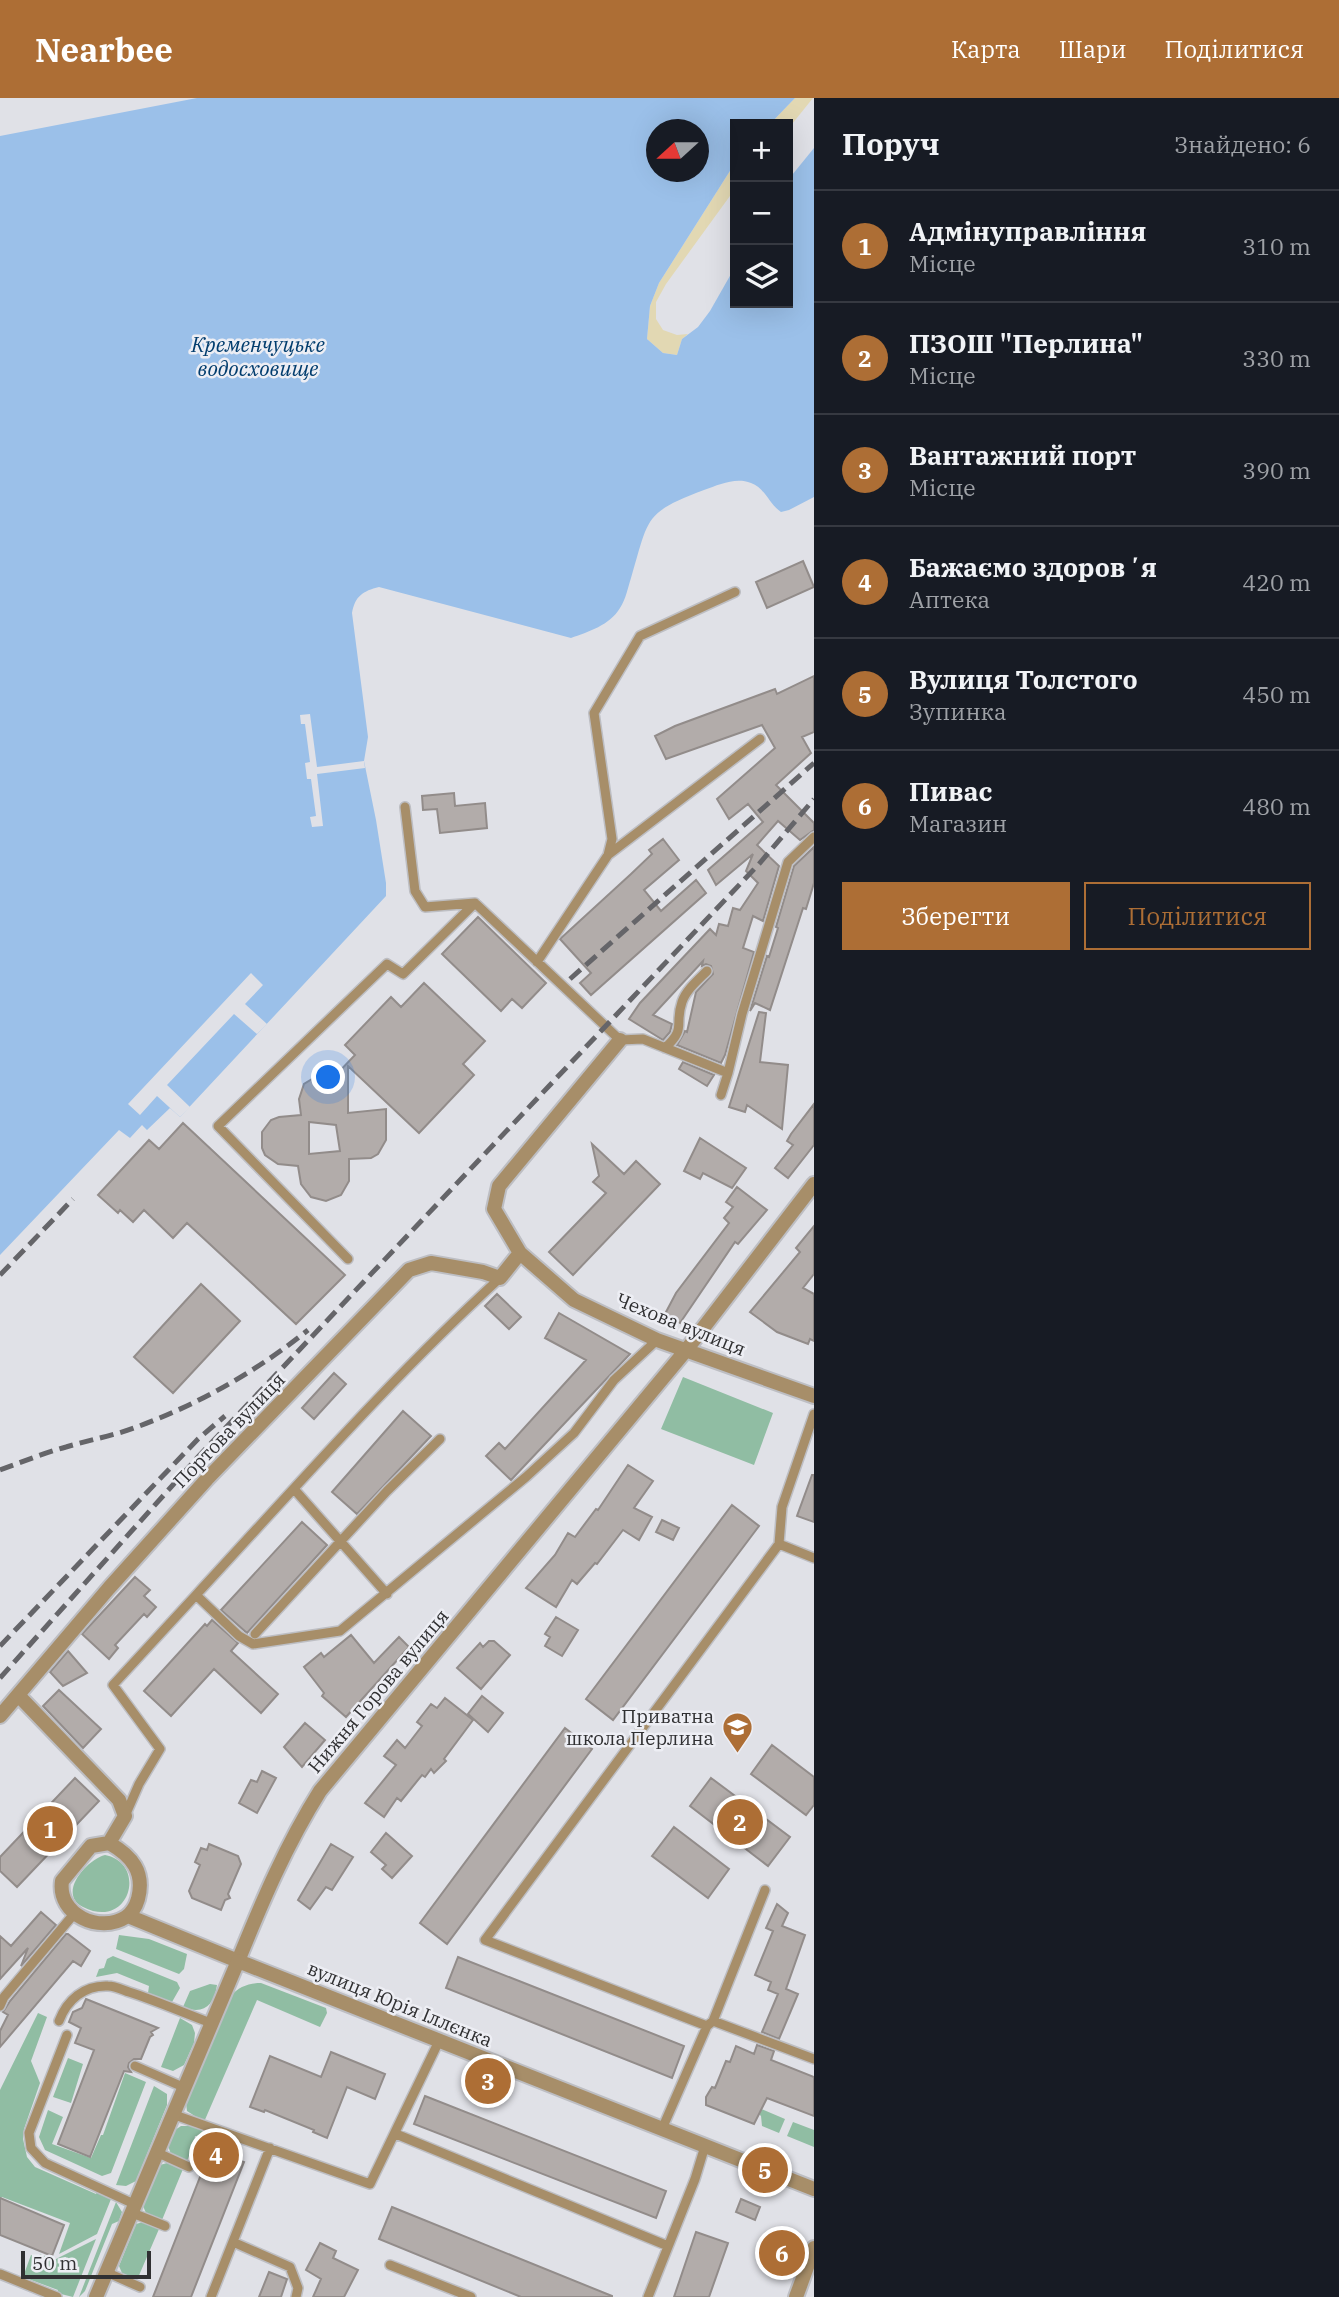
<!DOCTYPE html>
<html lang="uk">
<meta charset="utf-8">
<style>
:root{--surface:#171b24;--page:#242831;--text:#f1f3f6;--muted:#9ea1a6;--line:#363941;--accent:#ad6e35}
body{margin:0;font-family:"IBM Plex Serif",serif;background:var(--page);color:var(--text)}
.controls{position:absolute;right:21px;top:21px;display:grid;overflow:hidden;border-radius:0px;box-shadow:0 7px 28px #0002}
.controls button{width:63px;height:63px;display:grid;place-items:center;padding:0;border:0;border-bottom:2px solid var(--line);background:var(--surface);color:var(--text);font:35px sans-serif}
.compass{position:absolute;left:646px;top:21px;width:63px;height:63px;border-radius:50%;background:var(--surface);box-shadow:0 7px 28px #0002;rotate:249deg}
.scale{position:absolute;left:21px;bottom:18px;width:130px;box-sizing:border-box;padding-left:7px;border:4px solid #303032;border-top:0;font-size:19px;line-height:24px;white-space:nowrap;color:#303032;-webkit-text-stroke:5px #edeef4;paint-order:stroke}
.you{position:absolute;left:329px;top:980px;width:24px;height:24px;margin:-18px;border:5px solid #fff;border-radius:50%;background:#1a73e8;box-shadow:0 0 0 10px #1a73e833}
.badge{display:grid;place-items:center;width:46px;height:46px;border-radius:50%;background:var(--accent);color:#fff;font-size:23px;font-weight:700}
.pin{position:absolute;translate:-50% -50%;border:4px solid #fff;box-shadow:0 2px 7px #0006}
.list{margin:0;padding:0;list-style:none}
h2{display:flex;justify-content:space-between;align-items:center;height:91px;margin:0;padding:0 28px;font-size:30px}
h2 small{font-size:23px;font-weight:400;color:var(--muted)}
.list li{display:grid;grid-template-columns:46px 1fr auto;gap:21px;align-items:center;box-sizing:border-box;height:112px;padding:0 28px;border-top:2px solid var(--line)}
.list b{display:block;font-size:26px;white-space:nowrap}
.list p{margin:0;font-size:23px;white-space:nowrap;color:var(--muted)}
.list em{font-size:23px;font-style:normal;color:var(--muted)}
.actions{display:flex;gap:14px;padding:21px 28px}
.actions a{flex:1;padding:16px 0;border:2px solid var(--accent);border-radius:0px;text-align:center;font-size:24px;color:var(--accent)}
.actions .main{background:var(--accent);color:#fff}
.icon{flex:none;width:38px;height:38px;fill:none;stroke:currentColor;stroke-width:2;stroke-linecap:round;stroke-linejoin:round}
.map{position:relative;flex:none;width:814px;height:2199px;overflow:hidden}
header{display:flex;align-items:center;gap:42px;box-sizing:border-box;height:98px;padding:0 35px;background:var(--accent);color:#fff}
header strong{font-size:33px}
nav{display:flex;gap:38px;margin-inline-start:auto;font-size:24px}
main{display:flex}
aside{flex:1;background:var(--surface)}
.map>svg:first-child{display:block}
</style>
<header>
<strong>Nearbee</strong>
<nav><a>Карта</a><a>Шари</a><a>Поділитися</a></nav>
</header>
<main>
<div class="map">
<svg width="814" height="2199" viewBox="0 0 814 2199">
<rect width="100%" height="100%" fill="#e0e1e7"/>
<path fill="#90bda3" d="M683,1279l90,36 -19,52 -93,-36z
M105,1757c43,8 25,76 -22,52 -26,-13 3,-47 22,-52z
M119,1837l30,4 38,15 -3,15 -5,5 -63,-25z
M113,1858l64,26 3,6 -8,14 -24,-9 1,-7 -32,-13 -21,4 3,-8 5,-1 3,-9z
M261,1885l65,25 1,5 -7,14 -63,-27 -53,122 -17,-11 -1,-8 45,-107c7,-9 18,-13 30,-13z
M210,1886l7,1c-3,21 -14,30 -34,22l7,-16z
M38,1915l9,4 -16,44 9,22 -16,46 -1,10 4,18 8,10 61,27 1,-2 14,7 -14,35 -38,20 11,-31 -68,-26 -2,3v-110z
M180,1920l12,7 3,8 -1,10 -10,22 -11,6 -12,-4z
M68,1960l15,6 -12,39 -18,-6z
M125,1975l21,9 -35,91 -9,3 -57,-26 -6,-13 9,-27 15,7 -11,27 39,14 10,-23h2z
M154,1988l13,8v11l-31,76 -10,5 -10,-1z
M754,2008l31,13 -6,14 -17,-7 -1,-10 -7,-7z
M793,2024l21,8v17l-27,-11z
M181,2028h9l13,4 -2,7 -6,-1 -1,7 -7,18 -16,-7 -3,-8 7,-16z
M167,2065l16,6 -21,51 -16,-7 -3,-7 17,-41z
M116,2104l6,10 -3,9 -7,3 -27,67 -6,6z
M143,2124l16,7 -22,51 -15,-7 -3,-7 17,-42z
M96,2141l-23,58 -16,-4 1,-3 -35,-13 8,-22 7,3 2,-4 14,6z"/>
<path fill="#e2d8b3" d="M795,0h18l-25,31v-5h-18z
M735,65v26l-69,95 -10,18v17l7,11 14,5 11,-1 -6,5 -5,16 -14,-2 -16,-14 3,-33 9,-23z"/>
<path fill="#9bc0e9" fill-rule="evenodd" d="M0,0h795l-25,26h-35v39l-76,120 -9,23 -3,33 16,14 14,2 5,-16 16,-12 12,-16 25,-44v36h53v-123l26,-32v349l-25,13 -8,2c-12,-8 -16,-24 -30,-29 -16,-6 -32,2 -47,7 -61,23 -55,28 -73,88 -3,9 -5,21 -11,30 -10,17 -32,24 -49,30l-192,-51c-16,4 -24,9 -27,26l16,124 -4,24 12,59 10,63v13l-206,221 -10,-9 -23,22 -5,-5 -12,13 -11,-8 -119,125zM656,32h42v42h-42z"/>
<path fill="#e0e1e7" d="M0,0h197l-197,38z
M310,616l7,53 47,-6 1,7 -48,6 6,52 -11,1 -2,-10 6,-1 -5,-37h-4l-2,-16 5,-1 -5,-38h-4l-1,-9z
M251,875l12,12 -18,19 22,20 -10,10 -23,-20 -67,71 23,22 -10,10 -23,-21 -17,19 -12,-11z"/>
<path fill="#b2acaa" stroke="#928c8a" stroke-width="2" fill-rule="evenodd" d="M803,463l11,26 -47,21 -11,-26z
M814,578v56l-12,5 9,16 -35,32 38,38v7l-14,10 -22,-19 -21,24 22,21 -16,55 -10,-5 -10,32 11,4 -29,103 -4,8 -44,-18 8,-14 2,1 9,-40 17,-18 -2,-8 -5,-2 -4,2 1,-5 -50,54 19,9 -2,8 -7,8 -34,-21 11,-16 70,-74 6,6 3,-11 9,2 5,-18 7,2 18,-27 -12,-12 7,-17 -37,31 -8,-15 55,-48 -15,-18 -19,15 -12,-20 58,-51 -13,-23 -96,34 -11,-23 20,-10 100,-37 2,5z
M454,695l1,13 30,-3 2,25 -47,5 -3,-24 -14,1 -1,-14z
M663,741l16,21 -35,30 17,21 35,-31 10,13 -115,102 -11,-12 11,-10 -31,-34 71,-65 21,-20 -3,-4z
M814,749v36l-8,26 -3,-1 -33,102 -15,-7 -5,8 17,-55 2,1 9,-29 -2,-1 18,-61z
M478,819l68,66 -24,25 -10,-9 -11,12 -59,-57z
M424,885l61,58 -22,23 11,11 -55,58 -71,-67v47l38,-4v31l-8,14 -7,4 -22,1v22l-8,14 -15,6 -15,-4 -10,-13 -3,-18 -20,-2 -13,-9 -3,-7v-16l9,-12 8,-3 22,-2 -2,-16 5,-15 13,-8 17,1 21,-22 -10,-10 46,-48 10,10zM309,1024l27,3 4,26 -31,3z
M759,914l7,1 -6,49 28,3 -6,64 -35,-24 -2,7 -16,-5z
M683,964l31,13 -7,11 -28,-17z
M814,1006v41l-26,33 -13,-10 18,-23 -6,-4 4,-7z
M183,1025l162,152 -49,49 -109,-101 -14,15 -29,-28 -11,12 -13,-12 -2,3 -20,-18 51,-55 10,9z
M700,1040l46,30 -14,20 -29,-15 -3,6 -16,-8z
M592,1046l32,30 12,-13 24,23 -87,91 -24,-23 57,-59 -13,-11 6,-6z
M737,1089l30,23 -29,34 -3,-2 -55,81 -15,-9 11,-21 53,-70 -5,-5 9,-11 -7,-5z
M814,1128v48l-11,14 11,6v47l-4,-2 -2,5 -31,-12 -27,-20 50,-60 -4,-4z
M201,1186l39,37 -67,72 -39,-36z
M497,1196l24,23 -12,12 -24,-23z
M559,1215l71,41 -119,126 -25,-24 13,-13 6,6 81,-89 -41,-22z
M334,1275l12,11 -32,35 -12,-11z
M403,1313l28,25 -74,78 -25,-22z
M628,1367l25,16 -19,27 18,9 -13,23 -16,-10 -26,34 -2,-1 -18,21 -5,-4 -16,27 -30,-19 29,-33 13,-22 7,4 21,-28 2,1z
M812,1377h2v47l-17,-6z
M732,1407l27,21 -146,194 -27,-21z
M662,1422l17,8 -6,12 -17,-8z
M302,1424l25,23 -80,88 -26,-23z
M135,1479l15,13 -6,6 12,11 -9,10 -3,-3 -29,31 3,3 -9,11 -27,-25z
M556,1519l22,13 -16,26 -17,-10 5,-9 -5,-3z
M212,1522l26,23 -7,8 47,43 -17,19 -47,-44 -43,47 -27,-25 61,-67 2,2z
M351,1537l23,28 25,-26 10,10 -63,70 -24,-21 2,-3 -20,-26 17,-14 3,4z
M489,1543h5l16,14 -29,34 -24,-21 23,-25 3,4z
M68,1553l19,22 -24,13 -13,-14z
M59,1592l42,39 -18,19 -40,-42z
M482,1598l21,17 -15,19 -20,-18z
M445,1600l28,22 -29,39 2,2 -12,12 -3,-4 -6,8 -3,-2 -21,26 -4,-3 -13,19 -19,-14 31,-38 -12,-9 13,-16 8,8 17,-22 -5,-4 14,-18 6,4z
M305,1625l20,17 -23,27 -18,-20z
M565,1630l27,21 -145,195 -27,-21z
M772,1647l42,32v28l-8,10 -55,-41z
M262,1673l14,7 -19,35 -18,-10 12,-23 6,2z
M75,1680l24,23 -82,86 -17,-16v-14z
M711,1680l79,59 -22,29 -78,-60z
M674,1729l55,42 -21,29 -56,-42z
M386,1735l26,23 -20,22 -10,-9 4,-4 -15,-13z
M209,1746l29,12 3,8 -13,30 2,4 -5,2 -4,10 -29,-12 -3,-7 11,-26 -5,-3 6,-14 6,2z
M331,1746l22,13 -21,33 -6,-3 -16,22 -12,-9z
M777,1806l11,9 -6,13 23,9 -19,54 12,5 -19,45 -17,-7 16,-38 -10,-4 3,-8 -16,-7 18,-44 -7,-3z
M41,1814l15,13 -35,41 7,-18 -28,31v-43l11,10z
M66,1836h2l22,17 -9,15 -8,-5 -73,86v-16l8,-16 -5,-3 7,-11z
M458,1859l226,89 -12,32 -226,-90z
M86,1901l72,29 -7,4 2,3 -3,2 -9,22h-7l-5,4 -1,4 3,5 -7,-1 -34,86 -32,-13 36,-94 -19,-7 6,-15 -12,-6 4,-10 9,-4z
M757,1947l17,6 -3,9 43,17v39l-47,-18 -13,26 -48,-19v-8l6,-10 3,1 11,-27 4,1 6,-16 18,8z
M331,1954l54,22 -10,25 -28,-12 -20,51 -14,-6 1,-2 -49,-20 -1,2 -14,-5 20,-51 51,21z
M425,1998l241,95 -10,27 -242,-94z
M211,2051l33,13 -53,135h-38z
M0,2100l64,27 -12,31 -52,-21z
M741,2101l19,8 -5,13 -19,-8z
M392,2109l220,89v1h-91l-142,-58z
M696,2134l32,11 -19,54h-35z
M320,2145l16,8 -3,7 25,12 -14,27h-31l8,-18 -15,-9z
M269,2174l18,7 -6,18h-22z"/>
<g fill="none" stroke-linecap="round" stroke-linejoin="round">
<defs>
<path id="service" d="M405,709l10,84 10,16 50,-4 145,137 23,-1 85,34 14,-59 46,-152 26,-25
M608,757l152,-116
M537,864l71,-107 4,-16 -18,-126 46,-77 95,-44
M665,950c22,-20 9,-23 17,-46 4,-12 16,-22 25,-31
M721,997l7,-22
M348,1161l-130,-133 169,-162 16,10 72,-71
M500,1180c-108,99 -205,210 -304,317l43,41 14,8 87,-13 186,-154 48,-44 40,-53 43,-40
M294,1391l93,105
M779,1446l3,-37 32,-93
M255,1536l132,-143 53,-52
M125,1718l14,-32 21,-35 -47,-64 83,-90
M0,1908l4,-9 70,-83
M59,1923c8,-21 25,-36 49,-35 7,0 15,4 21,6 28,9 55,21 82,31
M713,1923l101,38
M707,1928l-222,-86 294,-396 35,14
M67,1937l-38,98 2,15 14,15 89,41
M135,1968l48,21
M172,2016l198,70 69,-143
M662,2031l45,-103 6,-5 52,-131
M396,2036l272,112
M156,2054l33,15
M130,2114l35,14
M233,2144l57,25 8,21 -2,9
M390,2167l81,32
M106,2174l34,15
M0,2176l57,23
M211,2199l59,-149
M648,2199l47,-118 10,-33"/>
<path id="minor" d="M620,942l-121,146 -5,23 26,44 54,47 83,40 157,56
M19,1598l100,104 6,16 -16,27
M0,1618l109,-128 98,-109 202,-209 22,-7 52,9 17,6 20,-25
M109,1745c23,13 36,29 29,56 -2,7 -6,14 -12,18 -26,17 -69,-2 -64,-36l29,-35z
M128,1818l110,45c24,-59 48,-116 82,-170l367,-442 127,-165
M796,2199l18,-49"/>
<path id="tertiary" d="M96,2199l142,-336 576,228"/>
</defs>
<use href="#service" stroke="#bdbec3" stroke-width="12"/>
<use href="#minor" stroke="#bdbec3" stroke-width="18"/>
<use href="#tertiary" stroke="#bdbec3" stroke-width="18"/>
<use href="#service" stroke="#a78e69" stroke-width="9"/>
<use href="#minor" stroke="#a78e69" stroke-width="14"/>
<use href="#tertiary" stroke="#a78e69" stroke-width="14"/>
<path stroke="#656569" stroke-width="5" stroke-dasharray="14 7" stroke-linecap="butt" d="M570,881l244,-216
M0,1177l73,-76
M0,1372c22,-8 44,-17 66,-23 23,-7 46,-11 68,-19 63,-23 122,-56 174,-98
M0,1548l198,-207 27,-23
M0,1580l197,-220 562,-594 55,-65"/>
</g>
<defs>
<symbol id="school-pin" viewBox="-11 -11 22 30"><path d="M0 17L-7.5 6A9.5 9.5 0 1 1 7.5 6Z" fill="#ad6e35" stroke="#edeef4"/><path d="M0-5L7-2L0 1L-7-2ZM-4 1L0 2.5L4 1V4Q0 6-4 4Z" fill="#fff"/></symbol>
</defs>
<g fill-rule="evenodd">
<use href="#school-pin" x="720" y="1612" width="35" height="47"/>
</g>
<g text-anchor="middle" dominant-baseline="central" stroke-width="5" stroke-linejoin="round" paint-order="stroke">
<g font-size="19" fill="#303032" stroke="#edeef4">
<text transform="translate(681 1226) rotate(22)">Чехова вулиця</text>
<text transform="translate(229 1332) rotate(-46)">Портова вулиця</text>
<text transform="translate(378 1593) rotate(-50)">Нижня Горова вулиця</text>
<text transform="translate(400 1906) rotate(22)">вулиця Юрія Іллєнка</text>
</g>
<g font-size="19" fill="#303032" stroke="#edeef4" text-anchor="end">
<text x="714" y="1618">Приватна<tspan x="714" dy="22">школа Перлина</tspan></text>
</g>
<g font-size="21" font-style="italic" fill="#023d6e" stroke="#edeef4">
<text x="258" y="246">Кременчуцьке<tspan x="258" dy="24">водосховище</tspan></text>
</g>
</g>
</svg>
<div class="controls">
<button>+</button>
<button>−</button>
<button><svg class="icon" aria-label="layers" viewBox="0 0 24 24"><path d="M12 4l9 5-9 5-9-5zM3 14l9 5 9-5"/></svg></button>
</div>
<svg class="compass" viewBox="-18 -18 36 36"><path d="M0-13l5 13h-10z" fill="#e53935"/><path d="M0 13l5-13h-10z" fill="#9ea1a6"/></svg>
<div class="scale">50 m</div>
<div class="you"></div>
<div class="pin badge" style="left:50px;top:1731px">1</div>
<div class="pin badge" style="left:740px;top:1724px">2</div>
<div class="pin badge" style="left:488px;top:1983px">3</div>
<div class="pin badge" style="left:216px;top:2057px">4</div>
<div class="pin badge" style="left:765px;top:2072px">5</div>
<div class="pin badge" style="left:782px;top:2155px">6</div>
</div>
<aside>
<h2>Поруч<small>Знайдено: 6</small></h2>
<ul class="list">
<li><span class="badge">1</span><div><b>Адмінуправління</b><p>Місце</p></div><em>310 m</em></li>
<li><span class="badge">2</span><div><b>ПЗОШ &quot;Перлина&quot;</b><p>Місце</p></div><em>330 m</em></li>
<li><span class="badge">3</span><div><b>Вантажний порт</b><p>Місце</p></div><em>390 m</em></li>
<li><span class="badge">4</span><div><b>Бажаємо здоровʼя</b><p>Аптека</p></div><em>420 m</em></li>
<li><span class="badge">5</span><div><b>Вулиця Толстого</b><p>Зупинка</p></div><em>450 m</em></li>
<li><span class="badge">6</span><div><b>Пивас</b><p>Магазин</p></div><em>480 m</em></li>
</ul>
<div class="actions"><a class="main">Зберегти</a><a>Поділитися</a></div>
</aside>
</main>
